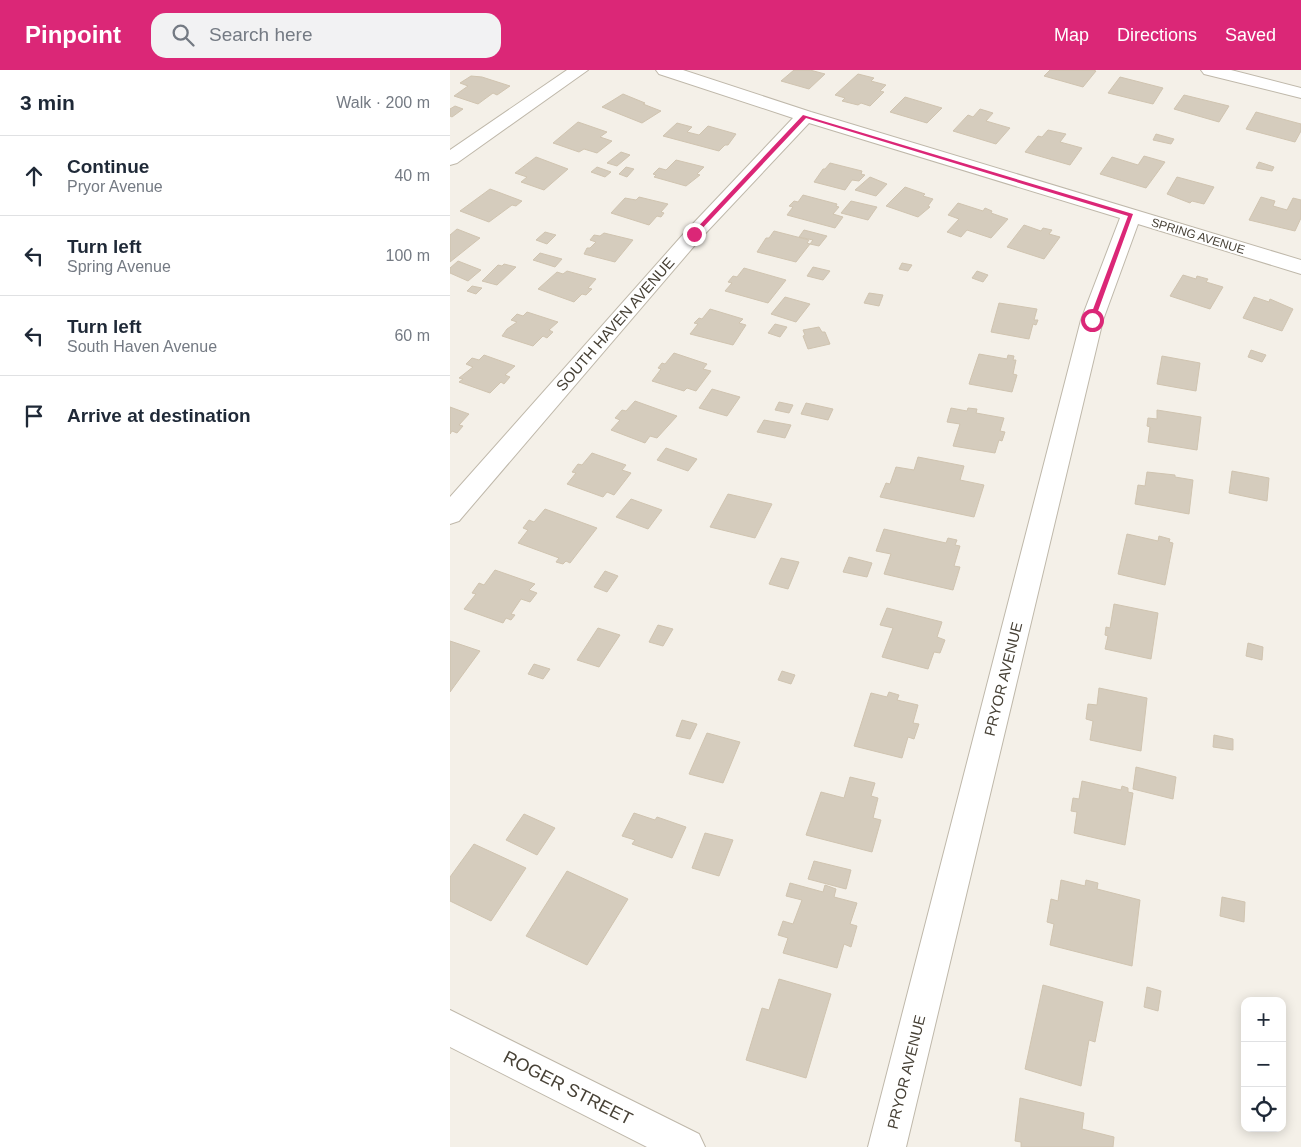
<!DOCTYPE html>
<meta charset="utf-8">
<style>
:root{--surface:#fff;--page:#f2f2f3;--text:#1f2937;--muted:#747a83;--line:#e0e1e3;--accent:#db2777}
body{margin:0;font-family:Helvetica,sans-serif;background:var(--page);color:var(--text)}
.controls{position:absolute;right:15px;bottom:15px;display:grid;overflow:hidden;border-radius:10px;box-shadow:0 2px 12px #0003}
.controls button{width:45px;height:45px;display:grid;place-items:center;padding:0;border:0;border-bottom:1px solid var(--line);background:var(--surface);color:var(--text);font:25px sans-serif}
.stop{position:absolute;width:15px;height:15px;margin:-11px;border:4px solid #db2777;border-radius:50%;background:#fff}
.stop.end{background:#db2777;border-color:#fff;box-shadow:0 1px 5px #0008}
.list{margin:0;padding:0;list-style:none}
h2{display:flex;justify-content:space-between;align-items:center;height:65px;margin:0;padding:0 20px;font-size:21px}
h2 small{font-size:16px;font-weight:400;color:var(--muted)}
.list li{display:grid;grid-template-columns:32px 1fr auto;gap:15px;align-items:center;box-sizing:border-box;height:80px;padding:0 20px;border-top:1px solid var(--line)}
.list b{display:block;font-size:19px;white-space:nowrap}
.list p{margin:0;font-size:16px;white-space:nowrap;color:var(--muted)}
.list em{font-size:16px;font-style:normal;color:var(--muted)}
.icon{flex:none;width:28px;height:28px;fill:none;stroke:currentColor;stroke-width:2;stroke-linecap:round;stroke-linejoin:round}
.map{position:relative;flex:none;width:851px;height:1077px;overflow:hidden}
header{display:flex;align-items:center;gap:30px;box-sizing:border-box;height:70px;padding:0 25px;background:var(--accent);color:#fff}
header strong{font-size:24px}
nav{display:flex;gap:28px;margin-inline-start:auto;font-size:18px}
.search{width:350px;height:45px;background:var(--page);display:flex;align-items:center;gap:12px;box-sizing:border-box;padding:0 18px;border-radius:15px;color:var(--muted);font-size:19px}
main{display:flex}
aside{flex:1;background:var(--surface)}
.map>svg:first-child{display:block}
</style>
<header>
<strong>Pinpoint</strong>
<div class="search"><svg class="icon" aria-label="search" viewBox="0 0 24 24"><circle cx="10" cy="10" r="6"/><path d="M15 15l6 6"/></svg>Search here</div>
<nav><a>Map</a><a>Directions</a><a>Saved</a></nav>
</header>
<main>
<aside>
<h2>3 min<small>Walk · 200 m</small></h2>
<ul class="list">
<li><svg class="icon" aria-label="ahead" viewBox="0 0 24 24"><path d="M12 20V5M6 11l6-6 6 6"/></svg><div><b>Continue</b><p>Pryor Avenue</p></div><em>40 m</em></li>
<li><svg class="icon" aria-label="left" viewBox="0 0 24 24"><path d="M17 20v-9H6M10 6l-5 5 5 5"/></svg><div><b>Turn left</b><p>Spring Avenue</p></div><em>100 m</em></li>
<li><svg class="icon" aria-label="left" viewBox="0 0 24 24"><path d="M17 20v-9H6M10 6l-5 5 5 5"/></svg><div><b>Turn left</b><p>South Haven Avenue</p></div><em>60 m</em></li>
<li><svg class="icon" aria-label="arrive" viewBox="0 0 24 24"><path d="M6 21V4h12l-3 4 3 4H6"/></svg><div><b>Arrive at destination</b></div></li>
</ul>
</aside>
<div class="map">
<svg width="851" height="1077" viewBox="0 0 851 1077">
<rect width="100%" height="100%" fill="#f4f0e8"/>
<path fill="#d5ccbd" stroke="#d0c4b0" d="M344,0h16l15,4 -16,15 -28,-8z
M600,0h43l3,1 -13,16 -39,-11z
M408,4l16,4 -3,3 15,4 -6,6 4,1 -14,14 -9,-3 -3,2 -16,-4 3,-3 -10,-3z
M21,6l11,1 28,9 -13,9 -4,-2 -15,11 -24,-8 14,-10 -8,-3z
M670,7l43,11 -10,16 -45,-11z
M173,24l22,9 -2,1 18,7 -19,12 -40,-16z
M734,25l45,11 -10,16 -45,-13z
M455,27l37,11 -15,15 -37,-11z
M5,36l8,3 -11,8 -2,-1v-7z
M530,39l13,4 -7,8 24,7 -14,16 -43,-13 15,-16 5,2z
M806,42l45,12v7l-6,11 -49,-13z
M128,52l29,10 -7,5 12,4 -15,12 -13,-4 -5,3 -26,-9z
M227,53l15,4 -5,5 12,3 9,-9 28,8 -8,11h-3l-6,6 -56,-15z
M598,60l18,4 -6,8 22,6 -12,17 -45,-13 13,-16 4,1z
M706,64l18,5 -3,5 -18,-4z
M171,82l9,3 -13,11 -10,-3z
M694,86l21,6 -19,26 -46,-14 12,-17 26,8z
M86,87l32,12 -24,21 -23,-8 6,-5 -12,-4z
M226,90l28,7 -7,7 3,1 -14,11 -32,-9 2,-2 -3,-1 6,-6 7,2z
M809,92l15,5 -2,4 -16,-3z
M380,93l32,8 -1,3 4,1 -6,6 -7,-1 -7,10 -31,-8 9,-13h2z
M147,97l14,5 -6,5 -14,-5z
M176,97l8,2 -7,8 -8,-3z
M420,107l17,7 -11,12 -21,-6z
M727,107l37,10 -10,17 -12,-3 -2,2 -23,-9z
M455,117l20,7 -2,2 10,3 -5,7 2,1 -12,10 -32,-11z
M40,119l32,12 -6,5 -4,-1 -23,17 -29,-11z
M353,125l34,9 -1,2 3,1 -6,7 10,3 -8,11 -48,-13 6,-8 -4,-1 5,-5 4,1z
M189,127l29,7 -7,8 3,1 -3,4 -4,-1 -8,9 -38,-12 14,-15 11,2z
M811,127l14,4 -2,5 14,4 6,-12 8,2v18l-6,13 -46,-11z
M401,131l26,6 -9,13 -27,-7z
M508,133l25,8 2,-3 7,3 -1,2 17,6 -17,19 -24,-8 -6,7 -14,-5 12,-13 -11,-4z
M574,155l17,6 2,-3 9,2 -3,4 11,3 -16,22 -37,-12z
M7,159l23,9 -30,24v-27z
M354,160l23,6 -8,10 -9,-2 3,-4 -14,-3z
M324,161l35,9 -2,3 3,1 -14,18 -39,-10 9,-14h3z
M95,162l11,3 -9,9 -11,-4z
M154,163l29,7 -18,22 -31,-8 3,-6h3l6,-6 -6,-2 4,-5 6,1z
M90,183l22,6 -7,8 -22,-7z
M8,191l23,9 -13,11 -18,-8v-5z
M452,193l10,2 -4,6 -9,-2z
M54,194l12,3 -19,18 -15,-4 16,-16 4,1z
M363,197l17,4 -7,9 -16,-4z
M294,198l42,12 -18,23 -43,-12 7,-8 -4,-1 5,-6 4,1z
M117,201l29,8 -8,9 4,1 -6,6 -4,-1 -8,8 -36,-13 19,-17 6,2z
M527,201l11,4 -5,7 -11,-4z
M733,205l13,4 1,-3 11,3 -2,3 17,5 -13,22 -40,-13z
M22,216l10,2 -6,6 -9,-3z
M419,223l14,2 -4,11 -15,-3z
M335,227l25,7 -14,18 -25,-8z
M804,227l15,5 1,-3 23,10 -11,22 -39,-13z
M549,233l38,6 -3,11h4l-2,5 -3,-1 -4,15 -38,-7z
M260,239l33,10 -4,4 7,2 -13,20 -43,-11 8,-10 -4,-1 5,-5 3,1z
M77,242l31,10 -9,8 4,2 -6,6 -4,-2 -10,10 -31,-10 5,-7 10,-7 -6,-2 6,-6 6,2z
M325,254l12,3 -7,10 -12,-4z
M369,257l3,5h3l5,12 -22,5 -5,-13 2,-1 -2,-5z
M801,280l15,5 -4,7 -14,-5z
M224,283l33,11 -4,5 8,2 -15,20 -9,-3 -3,3 -32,-10 9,-12 -3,-1 4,-5 3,1z
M529,284l28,5 1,-4 6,1 -1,4h3l-3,14 4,1 -5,17 -43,-8z
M34,285l31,11 -10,9 5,2 -6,7 -3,-2 -11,11 -31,-11 4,-3 -4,-1 14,-11 -7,-3 6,-6 7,2z
M712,286l38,7 -4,28 -39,-7z
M262,319l28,8 -13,19 -28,-8z
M185,331l42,15 -20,22 -7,-2 -5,7 -34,-13 9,-10 -5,-2 7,-8 4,1z
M329,332l14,3 -4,8 -14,-3z
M356,333l27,6 -5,11 -27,-6z
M0,337l19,7 -10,11 4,1 -6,7 -5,-2 -2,3z
M501,338l16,3 1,-3 9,1 -1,4 28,5 -4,13 5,1 -3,9 -3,-1 -4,13 -42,-7 7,-22 -13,-2z
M707,340l44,7 -4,33 -49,-8 2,-15 -3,-1 1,-8 9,1z
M314,350l27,5 -6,13 -28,-6z
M216,378l31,11 -9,12 -31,-11z
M142,383l34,12 -4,5 9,3 -17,22 -7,-3 -4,5 -36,-13 9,-11 -4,-1 6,-8 4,1z
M468,387l46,9 -4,14 24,5 -10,32 -94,-20 6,-14 4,1 6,-17 18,3z
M782,401l37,7 -2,23 -38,-8z
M697,402l28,3v2l18,3 -4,34 -54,-10 3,-19 7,1z
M278,424l44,10 -17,34 -45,-11z
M181,429l31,11 -14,19 -32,-12z
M95,439l52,19 -27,35 -4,-2 -3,3 -7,-2 3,-4 -41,-15 10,-13 -5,-2 6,-8 5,2z
M434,459l62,14 2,-5 9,2 -2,5 5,1 -6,20 6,1 -7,23 -69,-16 7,-20 -15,-3z
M677,464l31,7 1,-5 11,3 -1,3 4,1 -8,42 -47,-11z
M399,487l23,6 -5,14 -24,-5z
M331,488l18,4 -11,27 -19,-5z
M45,500l40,14 -6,6 8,3 -7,9 -9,-3 -10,15 4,1 -4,5 -5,-2 -3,5 -39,-14 12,-15 -4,-1 7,-10 5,2z
M155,501l13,5 -11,16 -13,-5z
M664,534l44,9 -7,46 -46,-10 3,-13 -3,-1 1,-8 4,1z
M437,538l55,14 -5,15 8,3 -5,13 -6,-1 -6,17 -46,-12 11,-29 -13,-3z
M208,555l15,4 -10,17 -14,-4z
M148,558l22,7 -21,32 -22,-7z
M0,571l30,10 -30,41z
M798,573l15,4 -1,13 -16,-4z
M84,594l16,5 -7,10 -15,-5z
M332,601l13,4 -4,9 -13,-4z
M649,618l48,10 -6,53 -51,-11 3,-19 -7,-2 2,-15 9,1z
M439,622l10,3 -2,5 21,5 -5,18 6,1 -5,15 -6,-2 -6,21 -48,-12 17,-53 16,4z
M232,650l15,4 -7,15 -14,-3z
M257,663l33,9 -17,41 -34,-9z
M764,665l19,4v11l-20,-3z
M686,697l40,10 -3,22 -40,-10z
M400,707l25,6 -4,13 7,2 -5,20 8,2 -9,32 -66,-17 15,-43 23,6z
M632,711l39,9 1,-4 6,2v4l5,1 -8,52 -51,-12 3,-21 -6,-1 2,-13 6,1z
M184,743l21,7 2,-3 29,10 -14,31 -40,-14 3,-4 -13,-4z
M74,744l31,14 -18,27 -31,-15z
M255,763l28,7 -14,36 -27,-8z
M24,774l52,24 -35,53 -41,-20v-24z
M364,791l37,9 -5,19 -38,-10z
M117,801l61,28 -41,66 -61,-29z
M611,810l24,6 1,-6 12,3 -1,6 43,11 -8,66 -82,-21 4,-21 -7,-2 4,-23 7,2z
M340,813l33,9 2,-7 11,4 -2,8 23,6 -7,21 7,2 -6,21 -7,-3 -7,24 -54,-15 5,-15 -10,-3 5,-14 10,3 9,-24 -16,-4z
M772,827l23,5 -1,20 -24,-6z
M329,909l52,15 -25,84 -60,-18 16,-52 7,2z
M593,915l60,17 -8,40 -6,-2 -8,46 -56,-17z
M697,917l14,4 -3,20 -14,-4z
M570,1028l64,15 -2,16 32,8 -1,10h-92v-5l-6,-1z"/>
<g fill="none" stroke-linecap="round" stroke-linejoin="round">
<defs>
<path id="minor" d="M117,0h21l-131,93 -7,2v-15z
M206,0h27l128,42 490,148v14l-163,-50 -35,96 -197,827h-38l213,-827 39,-102 -311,-95 -108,115 -242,283 -9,3v-27l237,-267 106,-112 -134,-44z
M751,0h30l70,18v10l-97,-24z
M0,940l249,124 6,13h-58l-197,-100z"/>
</defs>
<use href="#minor" stroke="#bfb8aa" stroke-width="2"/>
<use href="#minor" fill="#fff" fill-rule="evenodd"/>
</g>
<path fill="#db2777" d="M353,45l330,99 -39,108 -5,-2 39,-104 -322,-98 -110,117h-4v-2z"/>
<g text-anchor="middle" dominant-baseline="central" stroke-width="4" stroke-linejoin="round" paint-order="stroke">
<g font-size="12" fill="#474136" stroke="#fff">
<text transform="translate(748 166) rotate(17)">SPRING AVENUE</text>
</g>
<g font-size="15" fill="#474136" stroke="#fff">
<text transform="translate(165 254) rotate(-49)">SOUTH HAVEN AVENUE</text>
<text transform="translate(553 609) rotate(-76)">PRYOR AVENUE</text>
<text transform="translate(456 1002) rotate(-76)">PRYOR AVENUE</text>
</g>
<g font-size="18" fill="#474136" stroke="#fff">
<text transform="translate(118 1018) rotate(27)">ROGER STREET</text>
</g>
</g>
</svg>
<div class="controls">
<button>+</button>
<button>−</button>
<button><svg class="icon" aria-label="locate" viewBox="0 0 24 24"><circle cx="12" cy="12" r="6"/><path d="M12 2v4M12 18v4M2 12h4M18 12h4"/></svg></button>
</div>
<div class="stop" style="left:642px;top:250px"></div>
<div class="stop end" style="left:244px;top:164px"></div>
</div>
</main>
